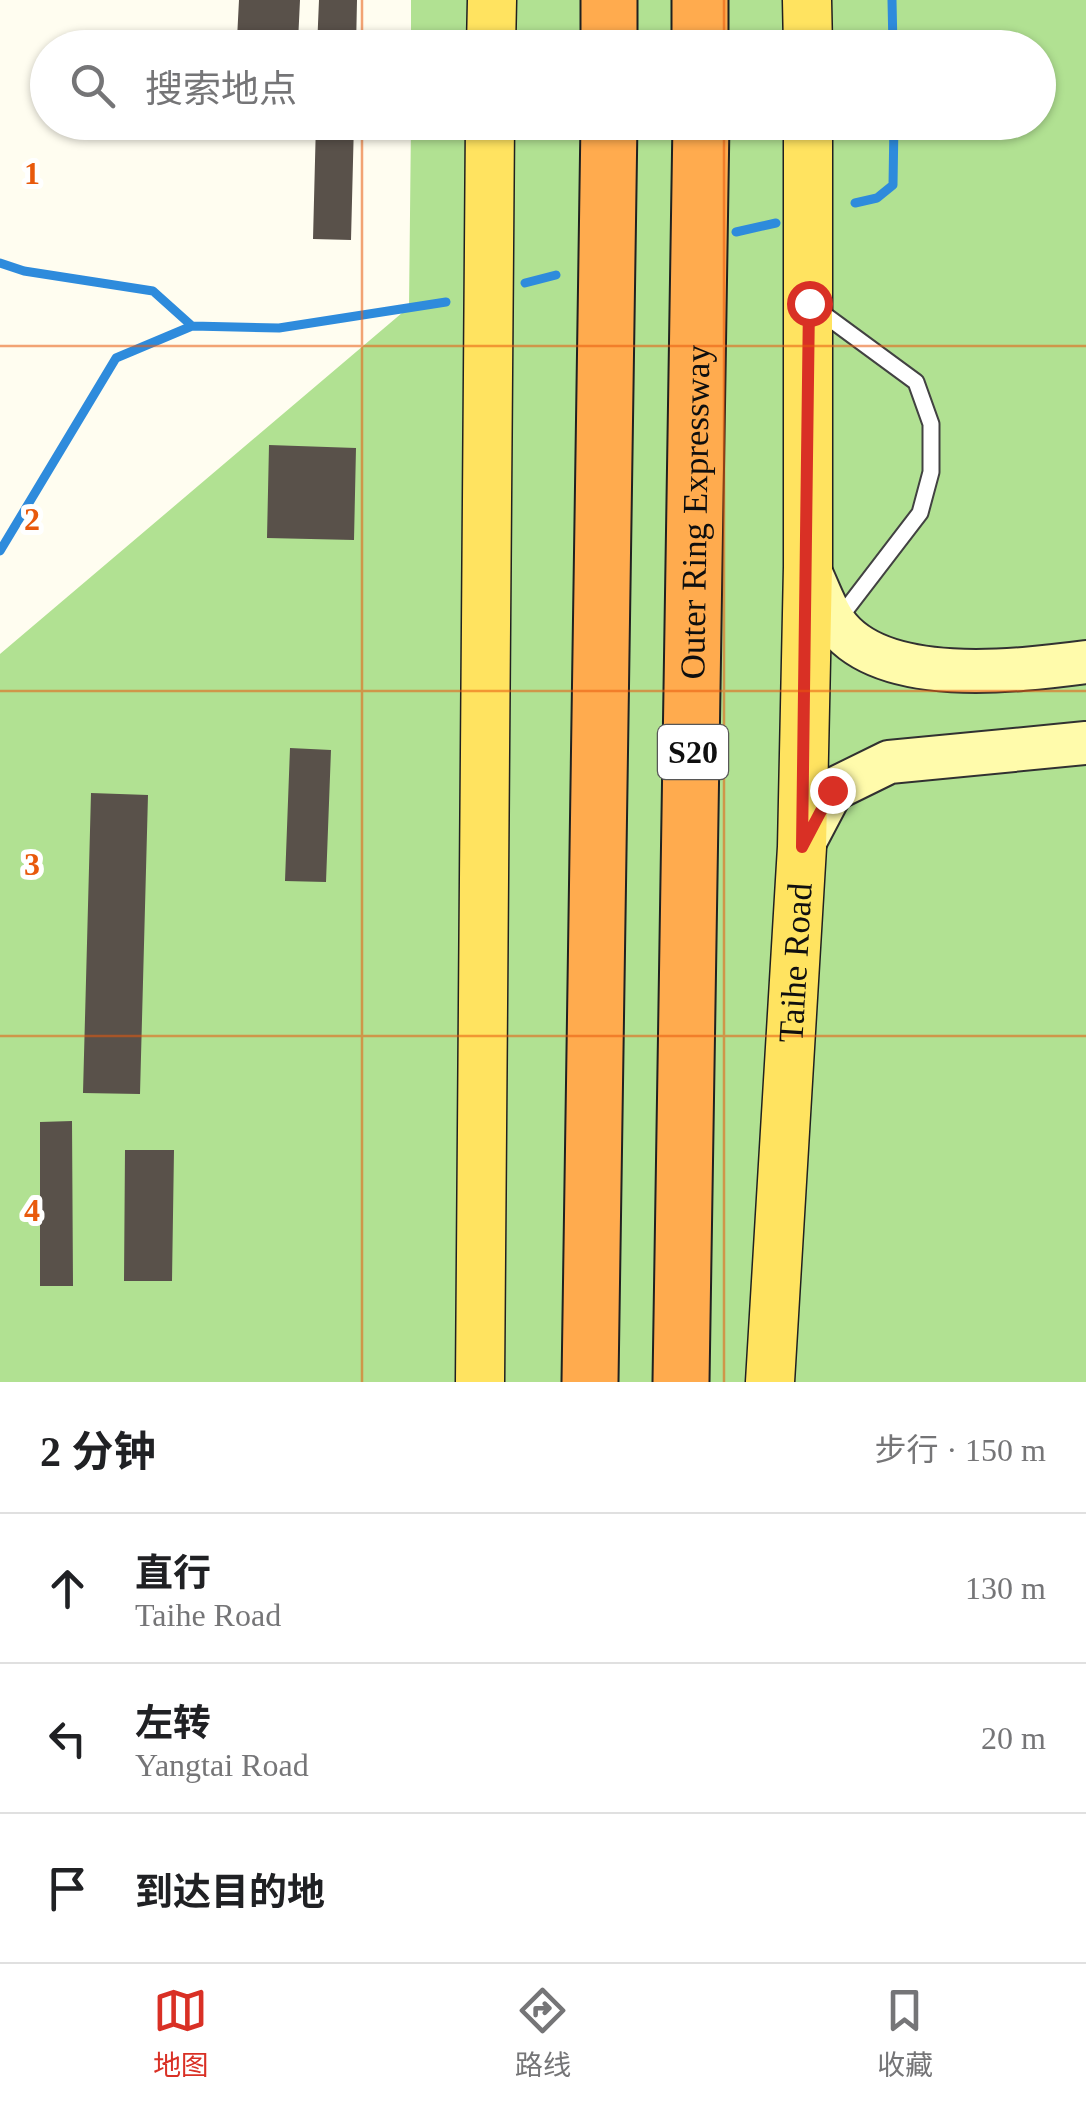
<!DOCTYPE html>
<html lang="zh">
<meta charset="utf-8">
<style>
:root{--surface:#fff;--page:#f6f6f6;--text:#202124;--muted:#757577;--line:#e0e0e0;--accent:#d93025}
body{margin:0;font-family:"Times New Roman","Noto Sans SC",serif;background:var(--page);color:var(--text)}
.stop{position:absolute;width:30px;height:30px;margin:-22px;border:8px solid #d93025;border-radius:50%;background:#fff}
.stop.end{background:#d93025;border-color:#fff;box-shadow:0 2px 10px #0008}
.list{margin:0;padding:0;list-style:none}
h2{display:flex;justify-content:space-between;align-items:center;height:130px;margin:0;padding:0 40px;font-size:42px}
h2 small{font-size:32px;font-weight:400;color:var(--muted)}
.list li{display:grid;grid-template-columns:65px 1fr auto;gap:30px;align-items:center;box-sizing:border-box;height:150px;padding:0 40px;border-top:2px solid var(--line)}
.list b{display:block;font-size:38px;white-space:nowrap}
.list p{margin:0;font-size:32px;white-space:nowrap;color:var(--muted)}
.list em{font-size:32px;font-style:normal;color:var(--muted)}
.icon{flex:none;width:55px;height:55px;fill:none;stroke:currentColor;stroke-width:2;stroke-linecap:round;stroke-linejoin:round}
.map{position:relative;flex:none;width:1086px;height:1382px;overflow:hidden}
.search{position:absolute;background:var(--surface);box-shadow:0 2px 8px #0004;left:30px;right:30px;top:30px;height:110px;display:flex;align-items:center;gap:25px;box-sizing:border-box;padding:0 35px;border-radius:55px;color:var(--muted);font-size:38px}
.sheet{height:580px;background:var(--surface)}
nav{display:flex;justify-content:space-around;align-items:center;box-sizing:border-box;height:140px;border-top:2px solid var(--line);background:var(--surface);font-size:28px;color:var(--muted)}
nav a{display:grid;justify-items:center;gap:5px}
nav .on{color:var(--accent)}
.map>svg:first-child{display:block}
</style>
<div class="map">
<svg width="1086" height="1382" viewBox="0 0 1086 1382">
<rect width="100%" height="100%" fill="#fffdf0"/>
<path fill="#b1e192" d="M411,0h675v1382h-1086v-728l409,-347 2,-184 627,-1v-74l-627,-1z"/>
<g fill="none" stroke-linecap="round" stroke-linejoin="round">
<path stroke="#2e8bdc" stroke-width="9" d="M892,0l1,48
M855,203l22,-5 16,-13 1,-63
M736,232l40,-9
M0,263l24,8 129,20 39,35
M525,283l31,-8
M0,551l116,-193 76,-32 87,2 167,-26"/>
</g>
<path fill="#59514a" d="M239,0h61l-2,42 -61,-3z
M319,0h38l-1,48h-39z
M316,122h38l-3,118 -38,-1z
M269,445l87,3 -2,92 -87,-2z
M290,748l41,2 -5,132 -41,-1z
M91,793l57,2 -8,299 -57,-1z
M72,1121l1,165h-33v-164z
M125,1150h49l-2,131h-48z"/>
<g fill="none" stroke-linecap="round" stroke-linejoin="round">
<defs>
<path id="lane" d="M818,310l98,72 15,42v48l-11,41 -82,107"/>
<path id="secondary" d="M808,567c9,18 16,40 27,56 46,65 182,48 251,39
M802,847l30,-57 57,-28 197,-19"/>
<g id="primary">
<path d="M807,0l1,48"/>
<path d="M491,48l1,-48"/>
<path d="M480,1382l10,-1260"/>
<path id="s1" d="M770,1382l32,-535 6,-280v-445"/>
</g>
<g id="highway">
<path d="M609,0v48"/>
<path d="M700,0v48"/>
<path d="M590,1382l19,-1260"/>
<path id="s2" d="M681,1382l20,-1260"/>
</g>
</defs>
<use href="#lane" stroke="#424242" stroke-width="19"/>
<use href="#secondary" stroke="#313131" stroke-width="46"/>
<use href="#primary" stroke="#202020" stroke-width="51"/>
<use href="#highway" stroke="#202020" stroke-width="59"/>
<use href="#lane" stroke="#fff" stroke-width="15"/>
<use href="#secondary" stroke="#fffbab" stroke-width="42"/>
<use href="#primary" stroke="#ffe360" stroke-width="48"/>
<use href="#highway" stroke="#ffab4e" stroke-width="55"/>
</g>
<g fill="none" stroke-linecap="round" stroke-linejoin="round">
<path stroke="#d93025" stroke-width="12" d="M809,303l-7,544 30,-57"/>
</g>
<path fill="none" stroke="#e8590c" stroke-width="2.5" stroke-opacity="0.55" d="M362,0v48M724,0v48M362,122v1260M724,122v1260M0,346h1086M0,691h1086M0,1036h1086"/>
<g text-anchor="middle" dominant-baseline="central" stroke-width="10" stroke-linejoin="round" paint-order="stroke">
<rect fill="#fff" stroke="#575757" stroke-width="2.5" x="658" y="725" width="70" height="54" rx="8"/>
<g font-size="32" font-weight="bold" fill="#0f0f0f">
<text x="693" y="752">S20</text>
</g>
<g font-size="35" fill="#0f0f0f" stroke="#fff">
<text stroke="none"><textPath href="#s2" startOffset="870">Outer Ring Expressway</textPath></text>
<text stroke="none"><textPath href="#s1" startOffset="420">Taihe Road</textPath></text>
</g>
</g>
<g font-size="32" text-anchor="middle" font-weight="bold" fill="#e8590c" stroke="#fff" stroke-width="10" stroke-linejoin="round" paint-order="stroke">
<text x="32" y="184">1</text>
<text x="32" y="530">2</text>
<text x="32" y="875">3</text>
<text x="32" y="1221">4</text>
</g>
</svg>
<div class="stop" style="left:809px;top:303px"></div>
<div class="stop end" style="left:832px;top:790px"></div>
<div class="search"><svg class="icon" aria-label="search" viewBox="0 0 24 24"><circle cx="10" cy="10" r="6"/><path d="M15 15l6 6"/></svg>搜索地点</div>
</div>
<section class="sheet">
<h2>2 分钟<small>步行 · 150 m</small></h2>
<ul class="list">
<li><svg class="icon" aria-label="ahead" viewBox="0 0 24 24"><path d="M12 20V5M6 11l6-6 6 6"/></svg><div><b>直行</b><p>Taihe Road</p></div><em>130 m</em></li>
<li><svg class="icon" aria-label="left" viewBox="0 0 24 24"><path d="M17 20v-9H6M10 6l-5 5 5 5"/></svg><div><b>左转</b><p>Yangtai Road</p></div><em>20 m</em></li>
<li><svg class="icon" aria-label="arrive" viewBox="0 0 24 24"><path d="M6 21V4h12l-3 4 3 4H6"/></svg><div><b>到达目的地</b></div></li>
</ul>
</section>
<nav>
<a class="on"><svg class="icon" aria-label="map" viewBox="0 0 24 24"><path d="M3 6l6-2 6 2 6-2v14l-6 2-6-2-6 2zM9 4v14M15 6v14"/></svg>地图</a>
<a><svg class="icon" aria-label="directions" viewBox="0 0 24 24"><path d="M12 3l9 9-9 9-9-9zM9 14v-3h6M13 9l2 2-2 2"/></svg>路线</a>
<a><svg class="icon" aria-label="saved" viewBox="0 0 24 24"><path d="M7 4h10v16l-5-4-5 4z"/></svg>收藏</a>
</nav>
